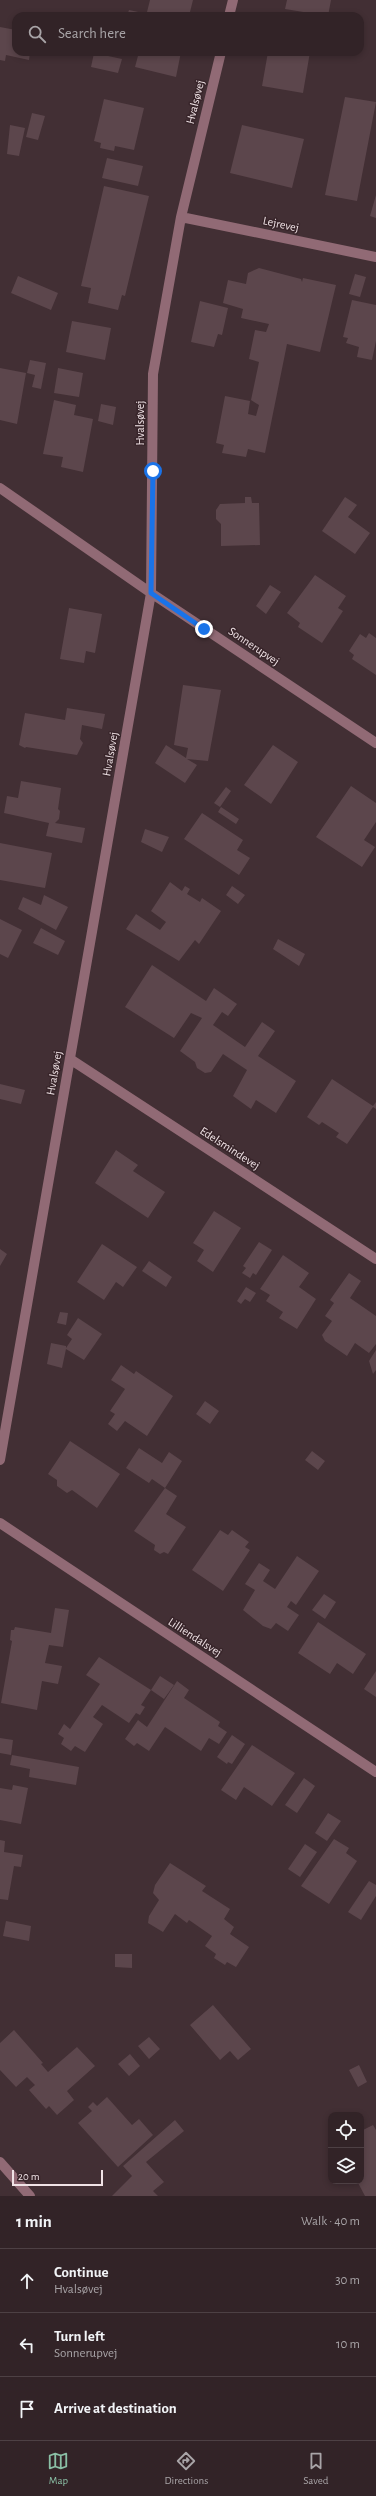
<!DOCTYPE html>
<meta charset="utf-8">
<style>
:root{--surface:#322327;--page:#3d2f33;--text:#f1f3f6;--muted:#a8a4a7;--line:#4d4044;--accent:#8abfa5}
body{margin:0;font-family:"Alegreya Sans",sans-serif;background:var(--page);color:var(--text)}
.controls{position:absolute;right:12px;bottom:12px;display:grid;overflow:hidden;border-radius:8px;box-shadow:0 2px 6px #0003}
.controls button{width:36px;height:36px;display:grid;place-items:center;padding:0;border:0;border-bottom:1px solid var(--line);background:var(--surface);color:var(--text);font:20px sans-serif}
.scale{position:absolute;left:12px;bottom:10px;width:91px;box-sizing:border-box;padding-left:4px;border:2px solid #f0e3e6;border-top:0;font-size:11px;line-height:14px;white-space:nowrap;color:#f0e3e6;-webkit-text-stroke:3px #38252a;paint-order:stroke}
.stop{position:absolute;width:12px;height:12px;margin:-9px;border:3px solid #1a73e8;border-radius:50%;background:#fff}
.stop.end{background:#1a73e8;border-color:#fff;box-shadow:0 1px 4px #0008}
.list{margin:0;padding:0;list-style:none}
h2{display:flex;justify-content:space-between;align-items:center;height:52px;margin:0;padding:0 16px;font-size:17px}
h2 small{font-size:13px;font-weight:400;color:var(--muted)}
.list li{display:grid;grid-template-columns:26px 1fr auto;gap:12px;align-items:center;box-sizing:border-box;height:64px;padding:0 16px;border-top:1px solid var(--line)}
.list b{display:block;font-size:15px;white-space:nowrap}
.list p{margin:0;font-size:13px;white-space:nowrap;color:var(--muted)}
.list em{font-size:13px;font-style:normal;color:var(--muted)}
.icon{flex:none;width:22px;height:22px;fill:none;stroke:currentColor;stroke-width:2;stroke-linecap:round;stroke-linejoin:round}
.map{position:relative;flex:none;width:376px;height:2196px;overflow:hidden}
.search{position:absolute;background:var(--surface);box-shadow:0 2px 6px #0003;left:12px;right:12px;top:12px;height:44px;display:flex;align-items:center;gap:10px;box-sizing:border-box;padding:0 14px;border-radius:12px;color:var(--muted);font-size:15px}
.sheet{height:244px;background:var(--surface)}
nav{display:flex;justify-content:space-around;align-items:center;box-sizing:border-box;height:56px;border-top:1px solid var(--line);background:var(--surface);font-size:11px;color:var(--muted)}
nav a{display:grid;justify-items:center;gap:2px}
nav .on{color:var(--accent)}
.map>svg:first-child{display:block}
</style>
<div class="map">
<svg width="376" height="2196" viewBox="0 0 376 2196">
<rect width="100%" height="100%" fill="#422f34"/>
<path fill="#5c464c" d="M150,0h43l-4,16h-43z
M287,0h44l-3,16 -43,-7z
M129,10l14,3 -1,3h-15z
M0,27l16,3v22h14l-1,8 -23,-5 -1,6 -5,-1z
M139,52h42l-5,25 -41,-10z
M268,52h42l-7,41 -41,-7z
M94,53l28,6 -4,14 -27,-6z
M345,97l31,5 -19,99 -32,-6z
M104,99l40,9 -10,42 -19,-4 -1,5 -14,-3 1,-5 -7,-2z
M32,113l13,3 -7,24 -12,-3z
M10,125l15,3 -6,28 -12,-2z
M242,125l62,14 -12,49 -62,-15z
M107,158l36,8 -5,20 -36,-8z
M104,186l45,10 -24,100 -3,-1 -4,15 -30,-7 3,-15 -10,-2z
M376,195v23l-6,-2z
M259,268l42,11 1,3 1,-4 33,7 -16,67 -33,-8 -22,109 -17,-4 -2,8 -24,-4 2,-8 -8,-2 9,-47 25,5 -2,13 8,2 3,-11 -8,-5 8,-38 -10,-3 6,-29 11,2 3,-8 -28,-6 2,-9 -20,-6 5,-23 18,4 2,-11z
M355,274l11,3 -6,20 -11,-3z
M18,276l40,17 -7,17 -40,-17z
M352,300l24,5v36l-4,19 -15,-3 2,-10 -13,-4 2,-5 -5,-1z
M200,301l28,7 -6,27 -4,-1 -4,13 -23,-5z
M72,321l39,7 -6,32 -39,-8z
M30,360l16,3 -5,26 -9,-2 3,-12 -8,-2z
M0,368l26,5 -9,51 -17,-4z
M58,368l25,5 -4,24 -25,-4z
M54,400l22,5 -2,10 19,4 -10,53 -22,-5 2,-10 -20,-3z
M101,404l15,3 -3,18 -15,-4z
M245,497h6l1,6h7l1,42 -39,1v-22l-5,-5v-9l4,-6 25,-1z
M345,497l12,8 -9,12 22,16 -15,21 -33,-23z
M315,575l31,21 -8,12 5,3 -21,32 -24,-16 2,-4 -13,-10z
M270,585l11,7 -15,22 -10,-8z
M69,608l33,6 -7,39 -9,-2 -2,12 -24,-4z
M369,633l7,5v37l-24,-16 2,-4 -5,-4 11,-17 6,4z
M183,685l38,5 -13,71 -21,-2 10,6 -12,18 -30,-20 11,-18 20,13 2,-10 -14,-3z
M67,708l38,6 -3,15 -20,-4 -2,14 3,4 -6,12 -51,-8 -1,1 -6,-3 6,-32 40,7z
M273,745l25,17 -27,42 -27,-19z
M21,781l40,7 -3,21 2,2 -1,8 -4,4 30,5 -3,15 -36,-7 3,-13 -45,-10 3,-17 11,2z
M351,786l25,17v19l-12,18 11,7 -13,20 -46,-30z
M226,787l5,4 -11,16 -6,-4z
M221,807l18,12 -3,5 -18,-12z
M202,813l41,27 -6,10 13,8 -11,17 -55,-36z
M145,829l24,8 -7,15 -21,-10z
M0,843l52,10 -7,35 -45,-8z
M170,882l12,9 3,-5 5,3 -3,5 13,8 2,-4 19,13 -22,33 -4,-4 -16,21 -53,-32 10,-15 24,16 6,-8 -15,-11z
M232,886l13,9 -7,9 -12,-9z
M44,895l24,12 -12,23 -38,-21 5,-12 18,8z
M0,919l22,11 -14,28 -8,-4z
M41,928l24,13 -7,14 -25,-12z
M278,939l27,15 -6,12 -26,-17z
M152,965l54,36 8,-13 23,16 -9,12 -6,-4 -9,13 32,22 17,-25 13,9 -17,25 38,25 -20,32 -20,-13 -5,9 -18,-13 14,-26 -24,-16 -12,18 -6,1 -8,-5 -2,-6 -15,-11 22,-33 -11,-5 -17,25 -49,-31z
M332,1079l41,27 3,-4v7l-3,-2 -26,37 -11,-7 3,-4 -17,-11 -3,3 -12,-8z
M0,1084l25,6 -4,14 -21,-5z
M116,1150l22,15 -5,6 32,21 -17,26 -53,-35z
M214,1211l27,17 -28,44 -16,-11 7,-11 -11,-7z
M259,1242l13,8 -16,25 -3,-2 -3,5 -8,-5 4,-5 -3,-2z
M102,1244l35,23 -14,20 -7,-5 -12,18 -27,-18z
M0,1249l7,5 -7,12z
M283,1255l26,18 -10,14 17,12 -19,30 -18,-11 4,-6 -17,-11 4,-6 -10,-6z
M149,1261l23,16 -6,10 -24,-16z
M349,1273l12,8 -11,17 26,18v28l-7,9 -14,-10 -8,13 -22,-15 -3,-6 10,-14 -7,-5 9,-13 -4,-3z
M246,1287l10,6 -6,9 -5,-3 -4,5 -4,-3z
M60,1312l8,1 -2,12 -9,-2z
M78,1318l24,16 -18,26 -18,-11 -4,19 -15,-4 4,-21 15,3v2l6,-9 -5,-4z
M376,1350v20l-3,4 -4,-13z
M121,1365l13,9 2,-3 37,25 -26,40 -22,-15 -8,10 -9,-7 7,-10 -5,-3 15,-22 -14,-9z
M205,1401l14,10 -9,13 -14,-10z
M70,1441l50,33 -23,34 -25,-18 -5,3 -10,-7v-6l-9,-6z
M139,1448l23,15 7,-11 13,9 -17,27 -13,-9 -3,4 -23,-15z
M312,1451l13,10 -7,9 -13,-10z
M165,1488l12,8 -11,18 20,13 -18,27 -4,-2 -4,2 -6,-4 1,-5 -21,-14z
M220,1530l8,5 4,-5 17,12 -4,5 5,3 -27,41 -31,-21z
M297,1556l22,15 -23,34 -5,-4 -4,6 12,8 -11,16 -12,-8 -5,6 -8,-3 -20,-16 12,-20 -10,-6 14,-21 11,7 -7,11 12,8z
M324,1594l12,8 -11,17 -13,-9z
M55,1608l14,2 -6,37 -14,-2 -4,18 17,3 -4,18 -16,-3 -5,29 -36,-7 11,-62 -2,-1 1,-10h3l1,-3 36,6z
M318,1622l48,32 -13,20 -16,-11 -7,11 -32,-21z
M99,1657l52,33 -10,15 4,2 -5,8 -4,-2 -7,10 -27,-18 -9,12 10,7 -18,28 -10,-6 -4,5 -10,-7 3,-6 -6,-4 6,-10 6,5 30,-45 -14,-9z
M376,1671v26l-12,-8z
M160,1676l14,9 -10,14 -13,-9z
M177,1681l12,9 -5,8 36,24 -2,4 9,6 -8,12 -10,-6 -8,13 -36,-24 -16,24 -12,-8 -3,3 -9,-7 13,-19 9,7z
M232,1735l13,9 -13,20 -4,-2 -1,2 -10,-7z
M0,1738l13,2 -2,15 -11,-2z
M252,1745l43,28 -23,33 -28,-19 -8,13 -15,-10z
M12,1755l67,12 -3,18 -47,-8 1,-8 -20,-4z
M304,1778l11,8 -18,27 -12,-8z
M13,1785l15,3 -7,36 -21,-4v-32l12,2z
M328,1813l13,8 -14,20 -12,-8z
M334,1839l15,9 -3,5 11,8 -28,43 -28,-18z
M0,1840l5,1 -1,11 19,3 -2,12 -7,-1 -6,34 -8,-1z
M305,1844l12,8 -17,25 -12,-8z
M170,1863l36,23 -4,5 28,18 -6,10 10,8 -4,7 19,13 -13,20 -9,-5 -2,3 -11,-7 2,-4 -11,-8 7,-10 -23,-16 -2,3 -12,-9 -12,18 -15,-9 1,-7 10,-16 -6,-7 2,-8z
M369,1881l7,4v11l-15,24 -13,-8z
M6,1921l25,5 -2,15 -26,-5z
M115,1954h17v14l-17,-1z
M213,2005l38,44 -13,11 -8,-9 -10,9 -30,-35z
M14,2030l29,33 -2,1 7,8 29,-25 18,19 -28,25 7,9 -17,15 -8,-9 -3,3 -17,-19 6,-5 -8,-8 -11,10 -16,-17v-27z
M149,2037l11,12 -11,10 -11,-13z
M130,2054l10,12 -11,10 -11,-12z
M359,2065l8,17 -9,5 -9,-17z
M107,2097l25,28 7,-6 14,16 -35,32 -40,-44 14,-12 -4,-4 5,-5 4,4z
M175,2120l9,11 -38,31 18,20 -11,9 5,5h-46l20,-20 -9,-10z
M373,2125l3,5v66h-11l-8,-15h4v-50z"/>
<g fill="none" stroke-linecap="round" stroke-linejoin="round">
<path stroke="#916a75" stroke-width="10" d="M229,16l4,-16
M181,217l195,40
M0,488l151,105 225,150
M70,1059l306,200
M0,1460l151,-867 2,-219 28,-157 40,-165
M0,1523l376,249
M0,2162l30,34"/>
</g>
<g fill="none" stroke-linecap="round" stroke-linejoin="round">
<path stroke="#1a73e8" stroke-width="5" d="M153,471l-2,122 53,36"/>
</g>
<g text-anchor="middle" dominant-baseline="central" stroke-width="3" stroke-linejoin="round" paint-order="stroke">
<g font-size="12" fill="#f0e3e6" stroke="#38252a">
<text transform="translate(195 102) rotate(-76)">Hvalsøvej</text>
<text transform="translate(281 224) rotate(12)">Lejrevej</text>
<text transform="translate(140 423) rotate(-90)">Hvalsøvej</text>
<text transform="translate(254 646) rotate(34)">Sonnerupvej</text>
<text transform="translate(110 754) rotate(-80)">Hvalsøvej</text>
<text transform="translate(54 1073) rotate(-80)">Hvalsøvej</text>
<text transform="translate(230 1148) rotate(33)">Edelsmindevej</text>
<text transform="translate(195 1637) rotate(33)">Lilliendalsvej</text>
</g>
</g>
</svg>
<div class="controls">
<button><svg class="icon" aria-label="locate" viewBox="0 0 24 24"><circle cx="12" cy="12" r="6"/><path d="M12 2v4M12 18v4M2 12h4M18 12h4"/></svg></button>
<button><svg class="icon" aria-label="layers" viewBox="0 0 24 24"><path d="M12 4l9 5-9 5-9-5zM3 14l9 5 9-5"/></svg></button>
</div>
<div class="scale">20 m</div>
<div class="stop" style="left:153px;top:471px"></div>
<div class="stop end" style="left:204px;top:629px"></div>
<div class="search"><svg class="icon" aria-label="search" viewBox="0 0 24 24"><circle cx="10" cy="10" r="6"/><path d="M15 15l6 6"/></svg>Search here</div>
</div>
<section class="sheet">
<h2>1 min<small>Walk · 40 m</small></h2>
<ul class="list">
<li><svg class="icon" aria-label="ahead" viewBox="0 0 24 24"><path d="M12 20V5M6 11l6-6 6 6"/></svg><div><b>Continue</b><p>Hvalsøvej</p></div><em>30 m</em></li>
<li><svg class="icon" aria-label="left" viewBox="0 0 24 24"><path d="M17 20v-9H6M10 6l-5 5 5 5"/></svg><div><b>Turn left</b><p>Sonnerupvej</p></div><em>10 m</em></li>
<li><svg class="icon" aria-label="arrive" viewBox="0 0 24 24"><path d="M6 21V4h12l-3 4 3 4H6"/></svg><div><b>Arrive at destination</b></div></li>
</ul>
</section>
<nav>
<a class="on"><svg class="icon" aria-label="map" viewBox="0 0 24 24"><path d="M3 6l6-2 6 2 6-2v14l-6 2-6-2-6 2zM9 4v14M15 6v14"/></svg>Map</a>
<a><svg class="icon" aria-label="directions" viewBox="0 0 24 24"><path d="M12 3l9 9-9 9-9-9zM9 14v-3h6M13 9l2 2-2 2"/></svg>Directions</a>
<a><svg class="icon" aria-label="saved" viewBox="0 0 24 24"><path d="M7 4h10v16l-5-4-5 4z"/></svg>Saved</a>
</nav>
